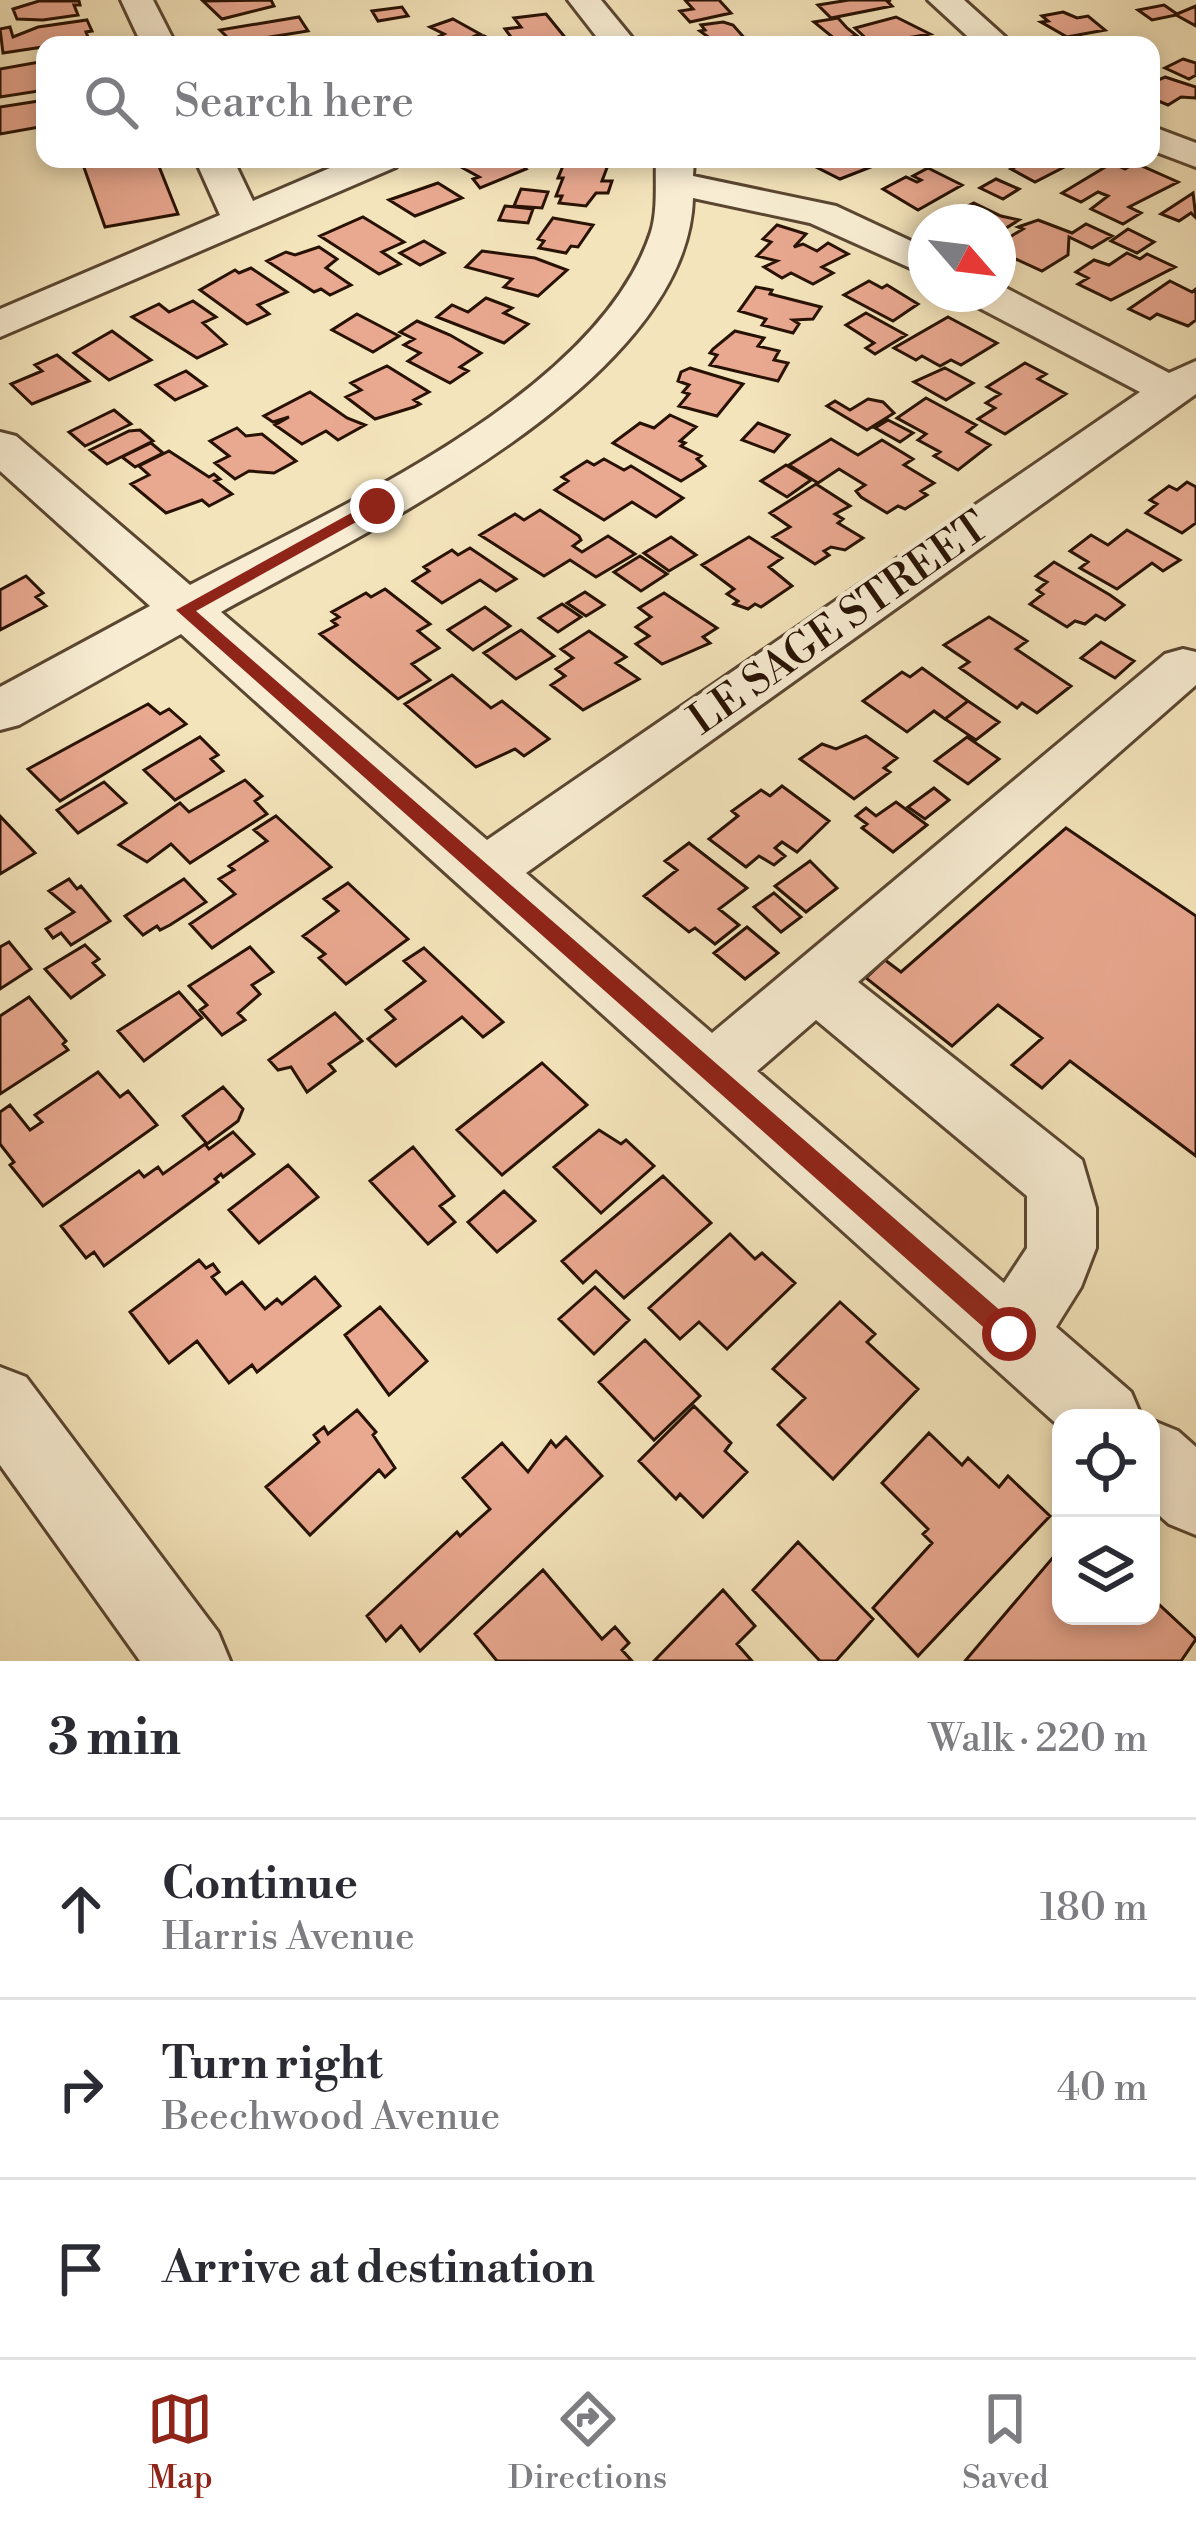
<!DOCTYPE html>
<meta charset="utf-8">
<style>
:root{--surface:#fff;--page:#f7f7f7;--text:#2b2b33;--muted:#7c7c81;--line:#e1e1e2;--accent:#8f2418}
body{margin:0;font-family:"Libre Bodoni",serif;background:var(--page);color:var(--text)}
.controls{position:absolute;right:36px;bottom:36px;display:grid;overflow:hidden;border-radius:24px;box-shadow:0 6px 18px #0003}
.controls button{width:108px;height:108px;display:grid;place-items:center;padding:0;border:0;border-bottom:3px solid var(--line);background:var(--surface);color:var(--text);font:60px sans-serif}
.compass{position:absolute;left:908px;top:204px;width:108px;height:108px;border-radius:50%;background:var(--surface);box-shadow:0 6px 18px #0003;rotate:118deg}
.stop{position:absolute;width:36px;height:36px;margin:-27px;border:9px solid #8f2418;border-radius:50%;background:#fff}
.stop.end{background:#8f2418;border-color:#fff;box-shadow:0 3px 12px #0008}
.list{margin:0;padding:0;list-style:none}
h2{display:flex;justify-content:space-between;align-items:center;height:156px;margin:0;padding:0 48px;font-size:51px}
h2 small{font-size:39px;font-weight:400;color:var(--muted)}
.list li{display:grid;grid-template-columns:78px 1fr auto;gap:36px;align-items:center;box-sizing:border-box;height:180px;padding:0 48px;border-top:3px solid var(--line)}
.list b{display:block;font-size:45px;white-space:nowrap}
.list p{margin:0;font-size:39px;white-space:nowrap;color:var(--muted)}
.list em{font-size:39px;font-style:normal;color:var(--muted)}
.icon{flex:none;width:66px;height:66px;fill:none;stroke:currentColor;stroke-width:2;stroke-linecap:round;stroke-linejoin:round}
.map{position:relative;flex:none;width:1196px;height:1661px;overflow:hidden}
.search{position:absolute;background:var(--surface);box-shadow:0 6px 18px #0003;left:36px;right:36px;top:36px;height:132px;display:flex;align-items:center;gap:30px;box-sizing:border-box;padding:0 42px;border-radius:24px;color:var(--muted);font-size:45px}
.sheet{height:696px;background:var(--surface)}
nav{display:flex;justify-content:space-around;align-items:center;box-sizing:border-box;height:168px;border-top:3px solid var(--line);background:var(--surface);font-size:33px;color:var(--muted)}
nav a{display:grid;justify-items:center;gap:6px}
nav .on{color:var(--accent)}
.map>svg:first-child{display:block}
</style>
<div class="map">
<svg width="1196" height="1661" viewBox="0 0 1196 1661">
<rect width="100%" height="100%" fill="#f4e4bb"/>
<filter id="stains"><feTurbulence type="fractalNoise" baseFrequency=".00167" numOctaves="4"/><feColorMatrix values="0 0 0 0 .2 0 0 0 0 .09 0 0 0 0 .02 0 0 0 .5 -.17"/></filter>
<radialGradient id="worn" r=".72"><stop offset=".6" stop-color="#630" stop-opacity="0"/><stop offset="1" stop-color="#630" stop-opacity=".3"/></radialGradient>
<path fill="#e9a890" stroke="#271103" stroke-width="3" d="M271,0l3,6 -52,13 -19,-18z
M685,0h34l12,13 -41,9 -10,-11 13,-2z
M849,0h42l-4,1 5,5 -61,12 -13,-13z
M79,1l1,4h-6l4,10 -35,5 -26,-1 -4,-10 26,-8z
M1164,5l13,9 19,-8v20l-20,-11 -24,5 -14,-10z
M402,7l6,9 -30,5 -6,-10z
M1063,12l14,6 11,-2 17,14 -38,7 -26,-15 7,-1 -6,-5z
M546,14l22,27 -51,4 -12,-16 16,-2 -7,-9z
M299,17l9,14 -75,12 -13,-13z
M896,17l34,17 -58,10 -17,-16z
M838,18l9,10 10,8 -21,4 -22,-18z
M453,19l27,15 -10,4 3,2 11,-4 14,7 -54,2 -11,-6 11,-5 -14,-7z
M87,20l5,11 -6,1 3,8 -86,13 -3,-24 10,-2 3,10 25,-10z
M723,22l10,3 15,17 -29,3 -19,-14 5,-1 -4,-5z
M1183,59l13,4v12l-7,4 -24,-11z
M45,61v29l-45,7v-28z
M1165,77l31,10v11l-15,-1 -13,8 -17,-7v-15z
M45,100v26l-45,8v-27z
M81,159h75l22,55 -73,13z
M487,159h27l12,10 -46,19 -7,-9 6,-2 -16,-9z
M858,159l13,8 -31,12 -38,-19z
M1023,159h57l-45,23 -24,-13 16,-8z
M565,161l43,4 -6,16h10l-4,12h-12l-10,13 -27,-3 3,-7h-6l7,-18h-5z
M1112,163l13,6 10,-6 43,19 -49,25 12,6 -18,11 -32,-15 17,-13 -10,-4 -17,10 -19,-9z
M928,168l34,17 -44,25 -35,-21 23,-12 11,5 4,-2 -8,-4z
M996,179l23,10 -16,10 -23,-11z
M438,183l24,15 -47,18 -26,-16z
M521,189l27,3 -6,16 -28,-2z
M1193,193l3,25 -5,-5 -12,8 -18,-7z
M974,203l27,13 18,4 -21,13v-11l-61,-1z
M505,206l28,3 -5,14 -29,-3z
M363,217l41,25 -22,10 18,12 -21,10 -59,-38z
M553,218l40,7 -15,22 -7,-1 -5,7 -27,-5 5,-7 -6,-2z
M1038,220l34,13 14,-9 26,12 -20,12 -23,-11 -1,18 -26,16 -44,-20v-7l25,-15 -5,-2z
M777,225l29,9 -12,13 9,-3 14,7 11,-8 20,11 -26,13 11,6 -20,11 -22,-11 -9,5 -18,-11 13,-6 -20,-5 14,-14 -8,-3z
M1128,229l26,13 -17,11 -26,-12z
M424,241l20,12 -24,12 -20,-12z
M319,247l18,12 -11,9 25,17 -21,10 -9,-6 -7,3 -47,-31 19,-9 9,3z
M482,251l53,7 32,12 -29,26 -34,-9 8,-8 -46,-12z
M1127,253l13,6 7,-5 28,13 -64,33 -33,-16 10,-6 -12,-6 18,-12 15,5z
M251,268l36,24 -29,13 11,9 -22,10 -47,-34 35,-20 4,3z
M869,281l13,7 5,-3 31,19 -25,17 -49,-26z
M1170,281l22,11 4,-3v31l-8,6 -31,-12 -7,5 -21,-10z
M756,287l16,3 -2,4 51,13 -8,12 -20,1 6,4 -6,9 -31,-8 4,-6 -27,-8z
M486,298l26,10 -8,5 24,11 -24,19 -67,-26 15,-12 16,7z
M193,301l23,16 -13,6 23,21 -29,14 -65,-41 27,-13 10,8z
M866,313l40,22 -31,19 -9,-6 8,-5 -28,-18z
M357,314l42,22 -26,16 -41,-22z
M948,317l49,26 -36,22 -10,-5 -11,6 -18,-10 -6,4 -22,-12z
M417,321l33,14 31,18 -21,14 8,4 -18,12 -42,-22 12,-8 -16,-8 10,-6 -14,-7z
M112,331l39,29 -42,20 -35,-27z
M735,331l29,7 -6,8 21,5 -5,9 14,3 -10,18 -68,-16 7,-10 -7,-2 3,-4z
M57,355l32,26 -57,23 -21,-20 31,-13 -7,-6z
M1025,363l21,11 -8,5 28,15 -61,40 -27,-15 17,-11 -9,-5 14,-9 -13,-7z
M387,366l42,26 -15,8 6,4 -6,3 -39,12 -29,-22 15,-7 -10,-7z
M690,368l53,16 -26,32 -30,-8 -8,-2 10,-12 -6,-2 6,-7 -11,-4 3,-9z
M945,368l28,15 -27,17 -32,-18z
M186,371l20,15 -31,14 -19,-15z
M310,392l37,26 18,7 -27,15 -12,-9 -24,13 -27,-19 14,-8 -16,5 -9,-6z
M926,398l50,27 -9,7 23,13 -32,25 -24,-14 6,-4 -22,-12 8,-6 -29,-16z
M868,399l15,3 11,11 -27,17 -40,-24 8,-5 15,9z
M114,410l17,14 -46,22 -16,-14z
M670,415l26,12 -16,14 5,2 -4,3 20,10 -4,3 8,7 -24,15 -68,-38 27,-20 14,5z
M888,420l25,13 -13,9 -25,-14z
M758,423l31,12 -15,17 -32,-12z
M237,428l9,8 16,-2 34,27 -22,12 -25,-2 -14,8 -20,-16 14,-7 -19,-15z
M140,430l13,11 -46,23 -17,-14 39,-19z
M831,439l27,16 24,-15 31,19 -9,6 30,18 -13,8 6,4 -22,14 -7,-3 -11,7 -26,-16 -5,-6 9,-6 -26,-16 -21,14 -29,-18z
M151,443l12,10 -28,14 -13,-10z
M169,451l40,26 5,-3 6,5 -5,2 17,13 -23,12 -7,-6 -36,13 -35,-29 18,-9 -10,-9z
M604,459l20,11 7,-4 52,32 -27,19 -24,-15 -28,18 -49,-30 13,-9 -6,-4 25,-16 7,4z
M786,465l25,15 -24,17 -26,-16z
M1187,482l9,5v36l-14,10 -36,-20 11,-9 -7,-4 19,-14 8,4z
M816,484l34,22 -15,8 8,5 -5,4 25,15 -18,12 -14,-3 -7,4 5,4 -14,9 -42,-27 17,-10 -20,-14z
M540,510l39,26 2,4 -8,6 9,6 26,-16 27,18 -39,23 -26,-17 -26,16 -64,-41 35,-21 9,6z
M1127,530l53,30 -17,11 -11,-8 -35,26 -37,-21 8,-6 -18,-11 21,-16 17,10z
M671,537l25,18 -27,16 -25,-18z
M749,537l33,21 -13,9 23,19 -31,21 -6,-3 -7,5 -14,-5 4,-3 -11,-7 7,-5 -32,-24z
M470,548l46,31 -20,12 -16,-11 -38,23 -29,-22 16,-10 -5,-4 28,-17 6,5z
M640,556l27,18 -26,17 -27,-19z
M1054,562l56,33 14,10 -19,15 -9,-5 -11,9 -10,-3 -8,6 -37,-23 13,-10 -6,-4 10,-8 -11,-6z
M26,576l17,17 -7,4 10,9 -46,24v-40z
M385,589l45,35 -12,7 21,17 -27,16 18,16 -32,19 -78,-65 17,-9 -5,-4 7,-4 -7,-5 34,-19 5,4z
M585,592l19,13 -18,11 -19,-13z
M664,593l53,35 -14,9 7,6 -48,21 -26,-20 13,-8 -13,-9 15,-10 -12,-9z
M562,604l19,13 -23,15 -19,-14z
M485,607l25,19 -37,24 -25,-20z
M989,617l38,24 -11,8 55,37 -34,27 -15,-10 -5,5 -57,-40 9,-6 -25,-17z
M521,630l33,26 -38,23 -32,-26z
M589,631l37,26 -10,6 23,16 -56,31 -32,-25 14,-9 -9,-7 17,-11 -12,-9z
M1101,642l33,19 -19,17 -34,-20z
M922,668l46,33 -23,18 -11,-8 -27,21 -44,-31 39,-29 8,5z
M452,675l39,33 11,-7 47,38 -25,17 -9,-7 -39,18 -71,-63z
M968,701l31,21 -23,18 -31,-21z
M148,704l12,10 9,-5 17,15 -126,77 -32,-32z
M866,736l31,22 -13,10 6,4 -36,27 -54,-40 22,-15 14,5z
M200,737l18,18 -7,4 12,12 -48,29 -31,-30z
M967,737l32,22 -31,25 -33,-23z
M245,780l17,16 -7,5 12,13 -77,49 -19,-19 -24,18 -28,-17 61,-42 9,9z
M104,782l22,21 -48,30 -21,-23z
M782,786l47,35 -32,31 -15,-10 -7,6 10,8 -11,9 -15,-9 -13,11 -37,-28 29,-23 -6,-5 29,-21 9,6z
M934,788l15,12 -24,19 -17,-12z
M896,802l31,23 -34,27 -31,-24 5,-4 -11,-8 10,-8 10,8z
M0,816l35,37 -35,21z
M276,816l55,51 -119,81 -22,-24 45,-30 -16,-15 15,-9 -5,-4 38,-25 -13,-11z
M1066,828l130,88v240l-126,-95 -28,27 -30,-23 30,-27 -44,-33 -46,41 -86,-68 19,-18 16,12z
M689,843l58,45 -28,21 20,16 -24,19 -20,-16 -6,4 -45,-36 33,-26 -12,-9z
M810,861l27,27 -31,24 -31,-26z
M69,879l8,10 4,-3 29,35 -39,24 -10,-12 -8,5 -7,-9 28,-17 -25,-21z
M184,879l22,23 -36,23 -10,5 -3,-4 -14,9 -18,-19z
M348,883l60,56 -62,45 -27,-26 6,-4 -22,-18 35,-25 -14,-12z
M774,893l27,24 -20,15 -27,-25z
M747,927l31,26 -33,26 -31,-26z
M9,942l22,27 -31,20v-42z
M85,945l14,14 -6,4 11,12 -33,23 -26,-29z
M250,947l23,25 -21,13 8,9 -22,19 7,7 -23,15 -22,-25 7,-5 -18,-19z
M424,948l79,74 -20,15 -21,-20 -66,49 -28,-27 27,-20 -9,-9 39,-29 -21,-20z
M179,992l23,26 -58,43 -26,-30z
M29,997l37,44 -3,3 5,6 -68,44v-78z
M335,1013l27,28 -33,23 6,7 -28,21 -16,-25 -13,3 -9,-10z
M542,1063l45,42 -85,70 -45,-45z
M98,1072l22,25 8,-6 29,34 -114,81 -33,-41 4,-3 -14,-18v-32l10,-7 20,25 12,-8 -7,-7z
M223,1087l20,22 -5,12 -31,23 -24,-28z
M599,1130l22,14 5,-4 28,26 -53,47 -47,-46z
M233,1132l21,22 -31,23 -2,-3 -6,5 3,3 -114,84 -10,-14 -8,6 -25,-32 78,-55 5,6 14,-10 5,7 42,-30 4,5z
M413,1147l41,49 -14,10 15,16 -27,22 -58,-63z
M288,1165l30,32 -59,46 -30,-33z
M663,1176l48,47 -87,75 -28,-27 -13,12 -21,-22z
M504,1191l31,30 -38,31 -29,-30z
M730,1234l25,25 7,-6 33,30 -68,66 -28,-27 -19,17 -31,-31z
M199,1260l7,8 7,-4 6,8 -7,5 14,17 16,-12 23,27 12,-10 5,5 33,-27 25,29 -83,66 -5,-7 -23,18 -32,-42 -28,22 -39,-51z
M595,1287l34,33 -35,34 -35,-35z
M840,1302l35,32 -8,8 51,47 -85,90 -55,-54 27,-27 -32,-29z
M380,1307l47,54 -38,34 -44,-60z
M645,1340l55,56 -46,44 -55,-58z
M694,1406l37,37 -6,8 22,21 -44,45 -23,-23 -4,5 -37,-38z
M357,1410l19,22 -3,3 22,33 -10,9 -6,-7 -69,65 -44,-48 53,-45 -5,-7 10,-8 4,7z
M929,1433l33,32 6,-7 31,29 9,-11 42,40 -132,140 -45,-48 59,-65 -9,-9 5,-5 -46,-46z
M566,1437l36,39 -182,175 -19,-25 -15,15 -19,-25 90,-84 3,4 30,-27 -27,-31 39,-35 26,29 23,-31 5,6z
M798,1542l75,77 -37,42h-16l-67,-71z
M1061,1548v68h90v-19l45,42 -15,22h-216z
M543,1570l59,69 13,-12 14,16 -7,7 10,11h-135l-22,-27z
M723,1590l32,36 -18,18 15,17h-98z"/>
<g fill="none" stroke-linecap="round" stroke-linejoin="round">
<defs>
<path id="minor" d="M121,0h32l23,45h-34z
M568,0h33l37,45h-35z
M928,0h36l50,45h-37z
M1151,126l45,17v24l-45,-17z
M195,159h38l20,42 98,-42h51l-6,8 -396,170v-28l220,-94z
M656,159h38l-1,17 143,30 90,42v27l-116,-52 -117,-25c-5,186 -331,335 -472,414l266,228 653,-448 -170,-89 -6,-9h34l2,-9 169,88 27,-12v33l-670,479 186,160 453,-379 18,-5 13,3v33l-338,297 224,178 14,48v40l-15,39 -25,40 75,65 11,26h-81v10l-880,-794 -162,91 -19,5v-43l150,-81 -150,-135v-39l16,4 174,149c143,-76 408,-190 461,-353 7,-22 4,-51 5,-73zM816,1020l211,176v52l-23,35 -247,-212z
M0,1367l26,10 192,255 12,29h-90l-140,-196z
M1151,1420l27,11 18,16v88l-27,-11 -18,-16z"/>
</defs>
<use href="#minor" stroke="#5a4631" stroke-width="6"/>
<use href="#minor" fill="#f8edd3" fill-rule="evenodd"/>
</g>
<path fill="#8f2418" d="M371,502l14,4 -189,105 822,715v16h-18l-824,-732z"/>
<g text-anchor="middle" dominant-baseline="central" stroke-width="9" stroke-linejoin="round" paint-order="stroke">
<g font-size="42" fill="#271103" stroke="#f8edd3">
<text transform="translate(839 624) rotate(-35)">LE SAGE STREET</text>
</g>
</g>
<rect width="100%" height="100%" filter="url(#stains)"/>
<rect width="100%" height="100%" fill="url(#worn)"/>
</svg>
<div class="controls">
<button><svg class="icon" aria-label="locate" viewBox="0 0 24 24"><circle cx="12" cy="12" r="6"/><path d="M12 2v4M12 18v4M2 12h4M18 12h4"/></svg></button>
<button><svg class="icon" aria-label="layers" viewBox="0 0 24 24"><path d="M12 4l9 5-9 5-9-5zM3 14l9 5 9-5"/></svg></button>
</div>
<svg class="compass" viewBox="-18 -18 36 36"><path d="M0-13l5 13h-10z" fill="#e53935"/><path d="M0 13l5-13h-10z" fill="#7c7c81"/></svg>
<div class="stop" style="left:1009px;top:1334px"></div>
<div class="stop end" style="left:377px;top:506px"></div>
<div class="search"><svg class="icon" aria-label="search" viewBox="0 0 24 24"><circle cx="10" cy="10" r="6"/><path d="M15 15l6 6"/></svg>Search here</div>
</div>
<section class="sheet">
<h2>3 min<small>Walk · 220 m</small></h2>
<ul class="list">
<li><svg class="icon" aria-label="ahead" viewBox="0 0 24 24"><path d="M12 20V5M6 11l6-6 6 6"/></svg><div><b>Continue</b><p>Harris Avenue</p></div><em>180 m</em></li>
<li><svg class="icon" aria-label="right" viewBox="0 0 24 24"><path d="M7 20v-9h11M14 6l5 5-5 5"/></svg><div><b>Turn right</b><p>Beechwood Avenue</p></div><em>40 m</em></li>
<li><svg class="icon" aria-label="arrive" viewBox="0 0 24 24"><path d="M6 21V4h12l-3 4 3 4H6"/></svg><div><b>Arrive at destination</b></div></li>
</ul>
</section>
<nav>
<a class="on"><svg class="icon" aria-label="map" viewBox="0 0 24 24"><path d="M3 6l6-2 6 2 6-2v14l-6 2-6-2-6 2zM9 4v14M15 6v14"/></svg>Map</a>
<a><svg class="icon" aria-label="directions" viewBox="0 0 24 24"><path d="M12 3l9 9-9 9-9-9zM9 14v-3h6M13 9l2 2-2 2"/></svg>Directions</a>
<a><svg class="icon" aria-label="saved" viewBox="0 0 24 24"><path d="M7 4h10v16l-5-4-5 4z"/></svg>Saved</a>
</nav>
